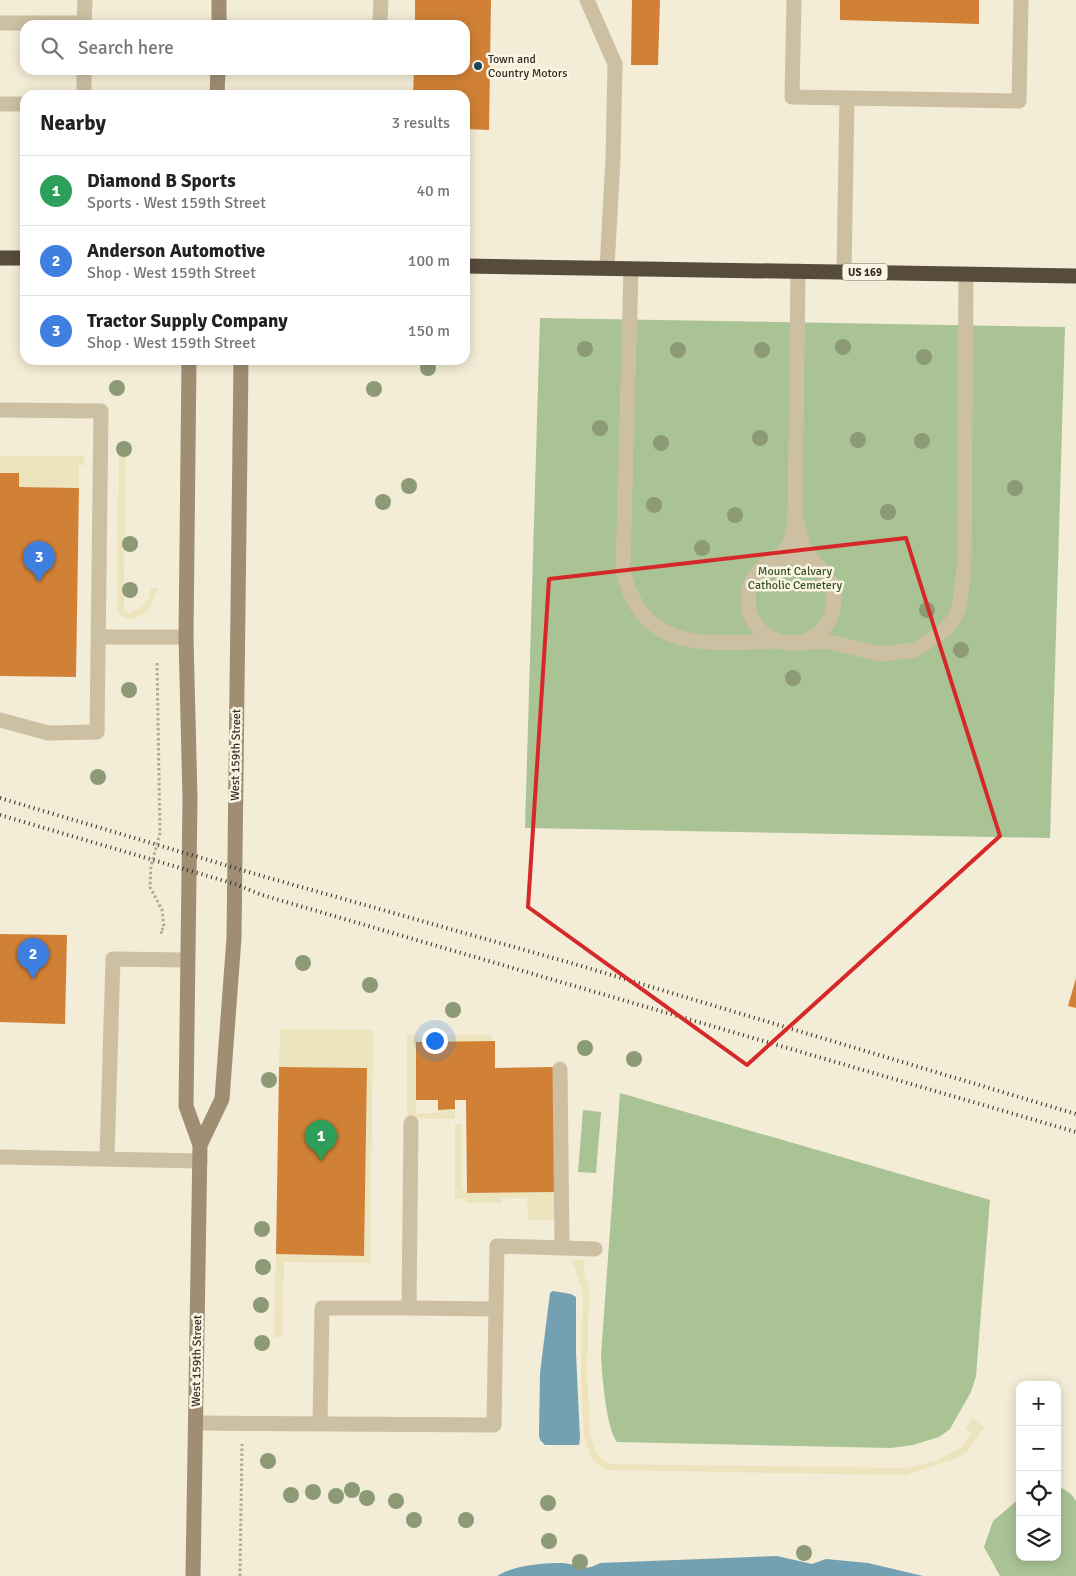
<!DOCTYPE html>
<meta charset="utf-8">
<style>
:root{--surface:#fff;--page:#f2f2f2;--text:#222;--muted:#767676;--line:#e0e0e0;--accent:#17465a}
body{margin:0;font-family:Signika,sans-serif;background:var(--page);color:var(--text)}
.controls{position:absolute;right:15px;bottom:15px;display:grid;overflow:hidden;border-radius:10px;box-shadow:0 2px 12px #0003}
.controls button{width:45px;height:45px;display:grid;place-items:center;padding:0;border:0;border-bottom:1px solid var(--line);background:var(--surface);color:var(--text);font:25px sans-serif}
.you{position:absolute;left:434px;top:1040px;width:18px;height:18px;margin:-12px;border:4px solid #fff;border-radius:50%;background:#1a73e8;box-shadow:0 0 0 8px #1a73e833}
.badge{display:grid;place-items:center;width:32px;height:32px;border-radius:50%;background:var(--accent);color:#fff;font-size:16px;font-weight:700}
.pin{position:absolute;translate:-50% -41px;filter:drop-shadow(0 1px 2px #0008)}
.pin::after{content:'';position:absolute;top:26px;width:18px;height:15px;background:inherit;clip-path:polygon(0 0,100% 0,50% 100%)}
.list{margin:0;padding:0;list-style:none}
h2{display:flex;justify-content:space-between;align-items:center;height:65px;margin:0;padding:0 20px;font-size:21px}
h2 small{font-size:16px;font-weight:400;color:var(--muted)}
.list li{display:grid;grid-template-columns:32px 1fr auto;gap:15px;align-items:center;box-sizing:border-box;height:70px;padding:0 20px;border-top:1px solid var(--line)}
.list b{display:block;font-size:19px;white-space:nowrap}
.list p{margin:0;font-size:16px;white-space:nowrap;color:var(--muted)}
.list em{font-size:16px;font-style:normal;color:var(--muted)}
.icon{flex:none;width:28px;height:28px;fill:none;stroke:currentColor;stroke-width:2;stroke-linecap:round;stroke-linejoin:round}
.map{position:relative;flex:none;width:1076px;height:1576px;overflow:hidden}
.search{position:absolute;background:var(--surface);box-shadow:0 2px 12px #0003;left:20px;top:20px;width:450px;height:55px;display:flex;align-items:center;gap:12px;box-sizing:border-box;padding:0 18px;border-radius:15px;color:var(--muted);font-size:19px}
.panel{position:absolute;background:var(--surface);box-shadow:0 2px 12px #0003;left:20px;top:90px;width:450px;height:275px;border-radius:15px}
.map>svg:first-child{display:block}
</style>
<div class="map">
<svg width="1076" height="1576" viewBox="0 0 1076 1576">
<rect width="100%" height="100%" fill="#f3ecd6"/>
<path fill="#a9c395" d="M540,318l525,9 -15,511 -525,-10z
M620,1093l370,107 -14,176 -5,16 -21,37 -11,8 -26,8 -22,3 -274,-6c-11,-14 -15,-68 -16,-87z
M583,1110l18,2 -5,61 -18,-1z
M1057,1485l14,9 5,7v75h-76l-16,-29 9,-26 27,-23v59h37z"/>
<path fill="#ede3bc" d="M119,455h6l-1,155 5,3 11,-4 9,-11 2,-10h7l-8,20 -9,8 -12,4 -9,-5 -3,-6z
M0,456h83l2,9h-6v23l-60,-1 -19,-14z
M280,1029l93,1 -3,233 -86,-1 -2,75h-8l2,-83 88,2 3,-188 -88,-1z
M407,1035h85l1,6 -77,1v71h22v-3l17,-1v10l-39,-1 -9,5z
M455,1124h7v66l5,1v2l89,-1v28h-28l-1,-22h-25v5h-35l-1,-4h-11z
M572,1260h13l-2,7 6,23 -2,84 3,59 7,22 11,9 297,4 31,-7 26,-14 10,-14 -6,-4 6,-11 12,9 -16,24 -13,8 -51,16 -299,-5 -14,-12 -7,-22 -3,-52 2,-91z"/>
<path fill="#73a1b2" d="M553,1291l18,3 5,3v56l4,85 -1,7h-34l-5,-5 -1,-5 1,-62 10,-80z
M777,1556l35,8 14,-5 42,4 55,13h-426c18,-11 45,-13 66,-13 16,1 19,10 37,0z"/>
<path fill="#d18136" d="M415,0h76l-2,130 -24,-1v-34h-52l1,-25h51v-45h-50z
M632,0h28l-2,65h-27z
M840,0h139v24l-139,-4z
M0,473h19v14l60,1 -3,189 -76,-1z
M0,934l67,1 -2,89 -65,-2z
M1076,978v30l-8,-2z
M495,1041v27l59,-1 2,125 -89,1 -1,-93h-11v9l-17,1v-10h-22v-58z
M279,1067l88,1 -3,188 -88,-2z"/>
<g fill="none" stroke-linecap="round" stroke-linejoin="round">
<path stroke="#b8a98c" stroke-width="3" stroke-dasharray="2.5 2.5" stroke-linecap="butt" d="M157,663l3,170 -9,33 -1,21 12,23 2,18 -4,3 4,4
M240,1576l2,-132"/>
<path stroke="#ccbfa2" stroke-width="15" d="M587,0l28,64 -2,95 -6,109
M794,0l-2,97 227,4 2,-101
M380,20l1,-20
M0,23h85
M84,25l1,-25
M84,95v-25
M0,104h25
M631,269l-8,299c17,87 86,75 156,73
M844,272l3,-174
M0,410l101,1 -4,321 -49,1 -48,-13
M797,523l6,24 13,18
M748 600a43 43 0 1 1 86 0a43 43 0 1 1-86 0Z
M774,561c17,-14 19,-23 21,-44l3,-246
M99,637h87
M800,643l24,-2 57,13 34,-4 29,-19 10,-12 5,-11 5,-37 2,-297
M560,1069l2,179
M411,1123l-2,185 87,1
M0,1157l200,4
M107,1158l6,-199 74,1
M196,1423l298,2 3,-179 98,3
M320,1423l2,-115h87"/>
<path stroke="#9f8e73" stroke-width="15" d="M219,25v-25
M217,95l1,-25
M189,360l-3,277 4,161 -4,308 14,39 -7,431
M200,1145l22,-46 12,-161 7,-578"/>
<path stroke="#574b3b" stroke-width="15" d="M0,258h25
M465,266l611,10"/>
<path stroke="#362e25" stroke-width="4" stroke-dasharray="1 4" stroke-linecap="butt" d="M0,798l262,78 316,89 498,149
M0,815l235,69 27,11 814,237"/>
</g>
<g fill="#8d9a76">
<circle cx="843" cy="347" r="8"/>
<circle cx="585" cy="349" r="8"/>
<circle cx="678" cy="350" r="8"/>
<circle cx="762" cy="350" r="8"/>
<circle cx="924" cy="357" r="8"/>
<circle cx="428" cy="368" r="8"/>
<circle cx="117" cy="388" r="8"/>
<circle cx="374" cy="389" r="8"/>
<circle cx="600" cy="428" r="8"/>
<circle cx="760" cy="438" r="8"/>
<circle cx="858" cy="440" r="8"/>
<circle cx="922" cy="441" r="8"/>
<circle cx="661" cy="443" r="8"/>
<circle cx="124" cy="449" r="8"/>
<circle cx="409" cy="486" r="8"/>
<circle cx="1015" cy="488" r="8"/>
<circle cx="383" cy="502" r="8"/>
<circle cx="654" cy="505" r="8"/>
<circle cx="888" cy="512" r="8"/>
<circle cx="735" cy="515" r="8"/>
<circle cx="130" cy="544" r="8"/>
<circle cx="702" cy="548" r="8"/>
<circle cx="130" cy="590" r="8"/>
<circle cx="927" cy="610" r="8"/>
<circle cx="961" cy="650" r="8"/>
<circle cx="793" cy="678" r="8"/>
<circle cx="129" cy="690" r="8"/>
<circle cx="98" cy="777" r="8"/>
<circle cx="303" cy="963" r="8"/>
<circle cx="370" cy="985" r="8"/>
<circle cx="453" cy="1010" r="8"/>
<circle cx="585" cy="1048" r="8"/>
<circle cx="634" cy="1059" r="8"/>
<circle cx="269" cy="1080" r="8"/>
<circle cx="262" cy="1229" r="8"/>
<circle cx="263" cy="1267" r="8"/>
<circle cx="261" cy="1305" r="8"/>
<circle cx="262" cy="1343" r="8"/>
<circle cx="268" cy="1461" r="8"/>
<circle cx="352" cy="1490" r="8"/>
<circle cx="313" cy="1492" r="8"/>
<circle cx="291" cy="1495" r="8"/>
<circle cx="336" cy="1496" r="8"/>
<circle cx="367" cy="1498" r="8"/>
<circle cx="396" cy="1501" r="8"/>
<circle cx="548" cy="1503" r="8"/>
<circle cx="414" cy="1520" r="8"/>
<circle cx="466" cy="1520" r="8"/>
<circle cx="549" cy="1541" r="8"/>
<circle cx="804" cy="1553" r="8"/>
<circle cx="580" cy="1562" r="8"/>
</g>
<path fill="none" stroke="#d62828" stroke-width="4" stroke-linejoin="round" d="M906,538l94,298 -253,229 -219,-158 21,-328z"/>
<circle fill="#17465a" stroke="#fbf5e3" stroke-width="2" cx="478" cy="66" r="5"/>
<g text-anchor="middle" dominant-baseline="central" stroke-width="5" stroke-linejoin="round" paint-order="stroke">
<rect fill="#fbf5e3" stroke="#716a5e" stroke-width="1" x="842.5" y="263.5" width="45" height="17" rx="4"/>
<g font-size="11" font-weight="bold" fill="#362e25">
<text x="865" y="272">US 169</text>
</g>
<g font-size="12" fill="#362e25" stroke="#fbf5e3" text-anchor="start">
<text x="488" y="59">Town and<tspan x="488" dy="14">Country Motors</tspan></text>
</g>
<g font-size="12" fill="#395627" stroke="#fbf5e3">
<text x="795" y="571">Mount Calvary<tspan x="795" dy="14">Catholic Cemetery</tspan></text>
</g>
<g font-size="12" fill="#362e25" stroke="#fbf5e3">
<text transform="translate(236 755) rotate(-89)">West 159th Street</text>
<text transform="translate(197 1361) rotate(-89)">West 159th Street</text>
</g>
</g>
</svg>
<div class="controls">
<button>+</button>
<button>−</button>
<button><svg class="icon" aria-label="locate" viewBox="0 0 24 24"><circle cx="12" cy="12" r="6"/><path d="M12 2v4M12 18v4M2 12h4M18 12h4"/></svg></button>
<button><svg class="icon" aria-label="layers" viewBox="0 0 24 24"><path d="M12 4l9 5-9 5-9-5zM3 14l9 5 9-5"/></svg></button>
</div>
<div class="you"></div>
<div class="pin badge" style="left:321px;top:1161px;background:#2e9e5b">1</div>
<div class="pin badge" style="left:33px;top:979px;background:#3f7fe0">2</div>
<div class="pin badge" style="left:39px;top:582px;background:#3f7fe0">3</div>
<div class="search"><svg class="icon" aria-label="search" viewBox="0 0 24 24"><circle cx="10" cy="10" r="6"/><path d="M15 15l6 6"/></svg>Search here</div>
<section class="panel">
<h2>Nearby<small>3 results</small></h2>
<ul class="list">
<li><span class="badge" style="background:#2e9e5b">1</span><div><b>Diamond B Sports</b><p>Sports · West 159th Street</p></div><em>40 m</em></li>
<li><span class="badge" style="background:#3f7fe0">2</span><div><b>Anderson Automotive</b><p>Shop · West 159th Street</p></div><em>100 m</em></li>
<li><span class="badge" style="background:#3f7fe0">3</span><div><b>Tractor Supply Company</b><p>Shop · West 159th Street</p></div><em>150 m</em></li>
</ul>
</section>
</div>
